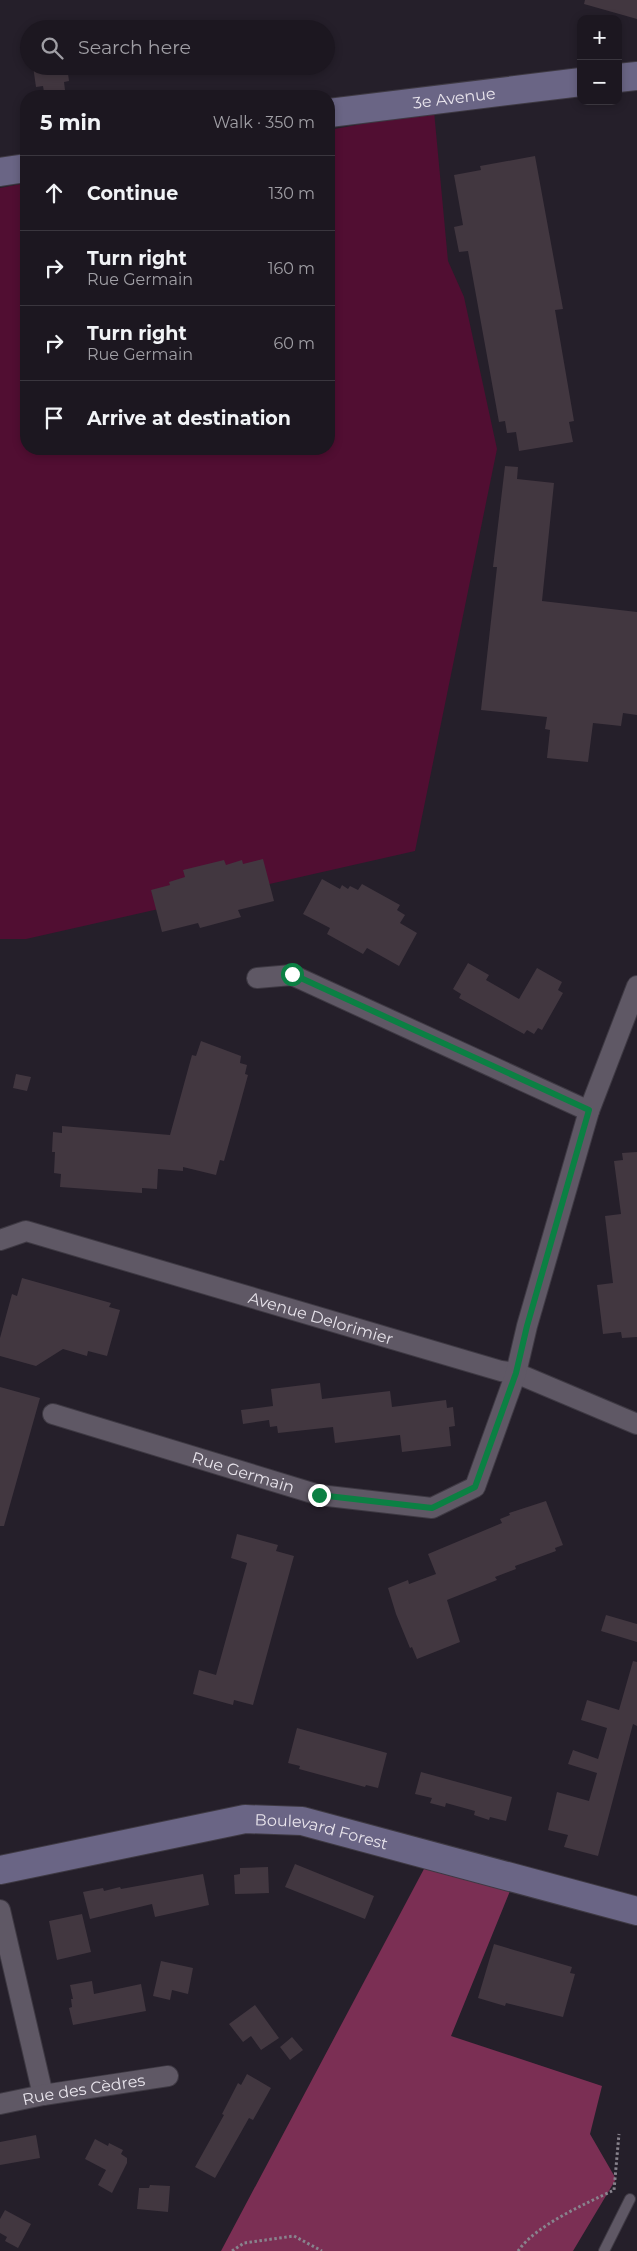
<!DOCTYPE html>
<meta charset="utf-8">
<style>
:root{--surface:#1c1720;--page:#29242d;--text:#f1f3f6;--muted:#a09fa5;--line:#3a363e}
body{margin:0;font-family:Montserrat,sans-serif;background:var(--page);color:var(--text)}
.controls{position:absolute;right:15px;top:15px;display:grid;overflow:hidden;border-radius:10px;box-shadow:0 2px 8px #0003}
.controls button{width:45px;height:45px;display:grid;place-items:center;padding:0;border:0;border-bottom:1px solid var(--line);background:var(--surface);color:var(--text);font:25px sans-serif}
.stop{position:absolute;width:15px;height:15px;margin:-11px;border:4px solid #0b8043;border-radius:50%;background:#fff}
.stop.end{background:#0b8043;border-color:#fff;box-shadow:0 1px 5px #0008}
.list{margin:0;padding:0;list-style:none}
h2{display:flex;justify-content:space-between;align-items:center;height:65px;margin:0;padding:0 20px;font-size:21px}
h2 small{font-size:16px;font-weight:400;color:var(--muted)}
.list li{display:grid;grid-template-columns:32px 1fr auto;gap:15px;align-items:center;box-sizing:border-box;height:75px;padding:0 20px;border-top:1px solid var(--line)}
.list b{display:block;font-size:19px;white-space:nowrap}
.list p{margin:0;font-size:16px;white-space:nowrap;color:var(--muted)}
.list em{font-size:16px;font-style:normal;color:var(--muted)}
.icon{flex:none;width:28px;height:28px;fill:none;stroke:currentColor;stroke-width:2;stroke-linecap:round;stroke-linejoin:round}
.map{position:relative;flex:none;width:637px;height:2251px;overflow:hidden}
.search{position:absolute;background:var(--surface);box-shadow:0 2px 8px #0003;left:20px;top:20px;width:315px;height:55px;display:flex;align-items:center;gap:12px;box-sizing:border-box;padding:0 18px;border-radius:28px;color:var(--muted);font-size:19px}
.panel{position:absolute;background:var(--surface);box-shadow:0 2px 8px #0003;left:20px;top:90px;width:315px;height:365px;border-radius:20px}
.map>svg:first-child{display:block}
</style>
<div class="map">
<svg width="637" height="2251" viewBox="0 0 637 2251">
<rect width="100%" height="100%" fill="#251f2a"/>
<path fill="#510e32" d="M434,111l14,150 16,36 33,152 -82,402 -389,88h-26v-751l26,-5v266h303v-319z"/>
<path fill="#7b2f54" d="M425,1867l85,24 -59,145 151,50 -12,48 26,45 -43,72h-352z"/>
<path fill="#423740" d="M585,0h52v19l-53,-15z
M33,66h34l2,15 -5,1 1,8 -21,2 -1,-6 -7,1z
M535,156l28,153 -8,1 19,111 -5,1 4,20 -54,9 -3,-19 -9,1 -2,-12 -6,1 -31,-171 -9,1 -5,-25 9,-2 -9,-50 27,-5 -1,-4z
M505,466l13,1 -1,12 37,4 -12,118 95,11v103l-14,-2 -2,13 -28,-3 -5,39 -41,-4 3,-28 -5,-1 2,-12 -66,-7 16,-143h-4z
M263,859l11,42 -36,9 3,7 -41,11 -2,-5 -36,9 -11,-42 19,-5 -1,-3 16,-5 -2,-7 41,-10 2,5 16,-5 1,4z
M322,879l18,10 2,-4 6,4 2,-3 8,4 4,-6 38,21 -3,5 8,5 -5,8 17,10 -18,33 -32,-18 -4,6 -36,-20 3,-6 -27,-14z
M468,963l21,12 -3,5 33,19 18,-31 25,14 -4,8 5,3 -21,37 -4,-2 -4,6 -7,-4 -3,4 -65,-36 2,-4 -8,-5z
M201,1041l40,15 -1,7 7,2 -2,9 3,1 -9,33 -15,53 -4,-1 -4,15 -33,-8v4l-25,-2 -1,20 -15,-1v5l-82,-6 1,-13 -7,-1 1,-21h-3l1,-20 9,1v-7l108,9 22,-80 4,1z
M16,1074l15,3 -4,14 -14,-3z
M637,1152v185l-15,1 -1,-6 -18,2 -6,-49 16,-2 -8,-67 16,-2 -7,-53 9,-1 -1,-7z
M22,1278l89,25 -2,4 11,3 -13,46 -19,-5 -1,5 -24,-7 -27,17 -36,-10v-18l12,-44 5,2z
M320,1383l2,16 68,-8 2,16 54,-7 1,8 6,-1 2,19 -6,1 2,19 -49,6 -2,-17 -65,8 -2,-16 -55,6 -1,-7 -7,1 -1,-7 -26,4 -2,-14 32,-4 -2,-17z
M0,1387l40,11 -36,128h-4z
M546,1501l17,44 -8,3 1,3 -41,15 1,3 -21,8 2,3 -50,20 13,42 -43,17 -5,-12 -2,1 -14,-34 -8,-26 20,-8 1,4 27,-10 -8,-20 74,-31 -2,-4 10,-4 -1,-2z
M237,1534l41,11 -2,6 18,5 -41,149 -19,-5 -1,5 -40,-11 6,-24 17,5 31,-112 -16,-5z
M606,1615l31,9v18l-36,-11z
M633,1661l4,1v64l-4,-2 -35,132 -34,-9 4,-12 -20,-5 9,-38 32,9 8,-28 -29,-9 5,-14 25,9 9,-31 -26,-8 6,-20 32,10z
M297,1728l90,25 -9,35 -12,-3 -1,2 -66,-18 1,-3 -12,-3z
M421,1772l91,25 -6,24 -16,-4 -1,3 -15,-5 1,-4 -29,-8 -1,4 -15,-4 2,-5 -17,-4z
M295,1864l79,32 -9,23 -80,-32z
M268,1867l1,26 -34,1 -1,-19 6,-1v-6z
M203,1874l6,31 -54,12 -3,-13 -62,15 -7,-27 20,-4 1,3 16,-4 1,2z
M82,1914l9,38 -34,8 -8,-39z
M494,1944l78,23 -2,6 5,1 -12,43 -57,-14 -1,3 -27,-8z
M161,1961l32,7 -5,26 -16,-4 -2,10 -17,-4z
M92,1981l2,13 47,-10 5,27 -73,14 -4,-17 3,-1 -1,-8h2l-3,-14z
M255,2005l24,33 -18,12 -10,-14 -8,6 -14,-18z
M292,2037l11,13 -13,10 -10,-13z
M247,2074l24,14 -18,32 -4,-2 -34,60 -20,-11 29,-52 -2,-1 16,-31 3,2z
M36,2135l4,23 -40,7v-23z
M95,2139l13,7 1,-3 14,7 -2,4 6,4v5l-15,30 -14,-8 8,-15 -21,-11z
M150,2185l20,1 -2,26 -31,-3 2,-21h10z
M5,2210l26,14 -13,24 -13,-7 2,-4 -7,-4v-14z"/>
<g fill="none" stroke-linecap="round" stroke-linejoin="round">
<defs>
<path id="lane" d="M604,2251l26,-52"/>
<g id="street">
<path d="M257,978l35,-3 297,136"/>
<path id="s1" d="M0,1240l26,-9 475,140 15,2 121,51"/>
<path id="s2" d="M53,1414l266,81 113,13 43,-21 41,-114 11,-47 62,-215 48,-125"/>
<path d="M0,1910l43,185"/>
<path id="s3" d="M0,2104l43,-9 125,-19"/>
</g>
<g id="secondary">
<path d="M618,78l19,-2"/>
<path id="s4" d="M329,113l252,-31"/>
<path d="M0,172l26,-4"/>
<path id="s5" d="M0,1870l245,-51 57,2 335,90"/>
</g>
</defs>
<use href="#lane" stroke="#3e3943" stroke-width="12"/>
<use href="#street" stroke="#3e3943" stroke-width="22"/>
<use href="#secondary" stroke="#3e3943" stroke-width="30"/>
<path stroke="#88838d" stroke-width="3" stroke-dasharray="2.5 2.5" stroke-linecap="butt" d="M232,2251l12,-8 50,-7 28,15
M518,2251c18,-26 67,-47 96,-61l5,-56"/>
<use href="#lane" stroke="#5f5865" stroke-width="10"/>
<use href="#street" stroke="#5f5865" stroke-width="20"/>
<use href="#secondary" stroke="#6a6585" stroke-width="28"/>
</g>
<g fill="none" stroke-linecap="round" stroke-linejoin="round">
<path stroke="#0b8043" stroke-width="6" d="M292,974l297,136 -62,216 -11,47 -41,114 -43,21 -113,-13"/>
</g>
<g text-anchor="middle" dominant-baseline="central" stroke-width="4.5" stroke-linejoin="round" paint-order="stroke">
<g font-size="16" fill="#e8e4ec" stroke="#0d0a0f">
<text stroke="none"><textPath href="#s4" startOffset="126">3e Avenue</textPath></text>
<text stroke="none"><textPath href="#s1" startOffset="335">Avenue Delorimier</textPath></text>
<text stroke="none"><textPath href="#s2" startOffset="199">Rue Germain</textPath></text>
<text stroke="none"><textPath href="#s5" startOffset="328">Boulevard Forest</textPath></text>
<text stroke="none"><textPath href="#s3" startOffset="85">Rue des Cèdres</textPath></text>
</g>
</g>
</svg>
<div class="controls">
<button>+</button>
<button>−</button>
</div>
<div class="stop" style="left:292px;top:974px"></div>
<div class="stop end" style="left:319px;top:1495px"></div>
<div class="search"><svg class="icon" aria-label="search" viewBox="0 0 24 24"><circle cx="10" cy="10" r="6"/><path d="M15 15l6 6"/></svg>Search here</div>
<section class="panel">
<h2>5 min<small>Walk · 350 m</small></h2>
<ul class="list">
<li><svg class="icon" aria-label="ahead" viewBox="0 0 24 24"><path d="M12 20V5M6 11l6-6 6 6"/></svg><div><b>Continue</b></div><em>130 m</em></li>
<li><svg class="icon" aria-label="right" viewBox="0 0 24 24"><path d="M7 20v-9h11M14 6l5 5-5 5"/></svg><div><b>Turn right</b><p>Rue Germain</p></div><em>160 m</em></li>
<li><svg class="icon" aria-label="right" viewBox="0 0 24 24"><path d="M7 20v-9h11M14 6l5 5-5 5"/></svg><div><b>Turn right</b><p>Rue Germain</p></div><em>60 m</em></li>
<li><svg class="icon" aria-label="arrive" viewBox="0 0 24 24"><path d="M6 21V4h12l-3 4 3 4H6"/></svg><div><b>Arrive at destination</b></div></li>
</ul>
</section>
</div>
